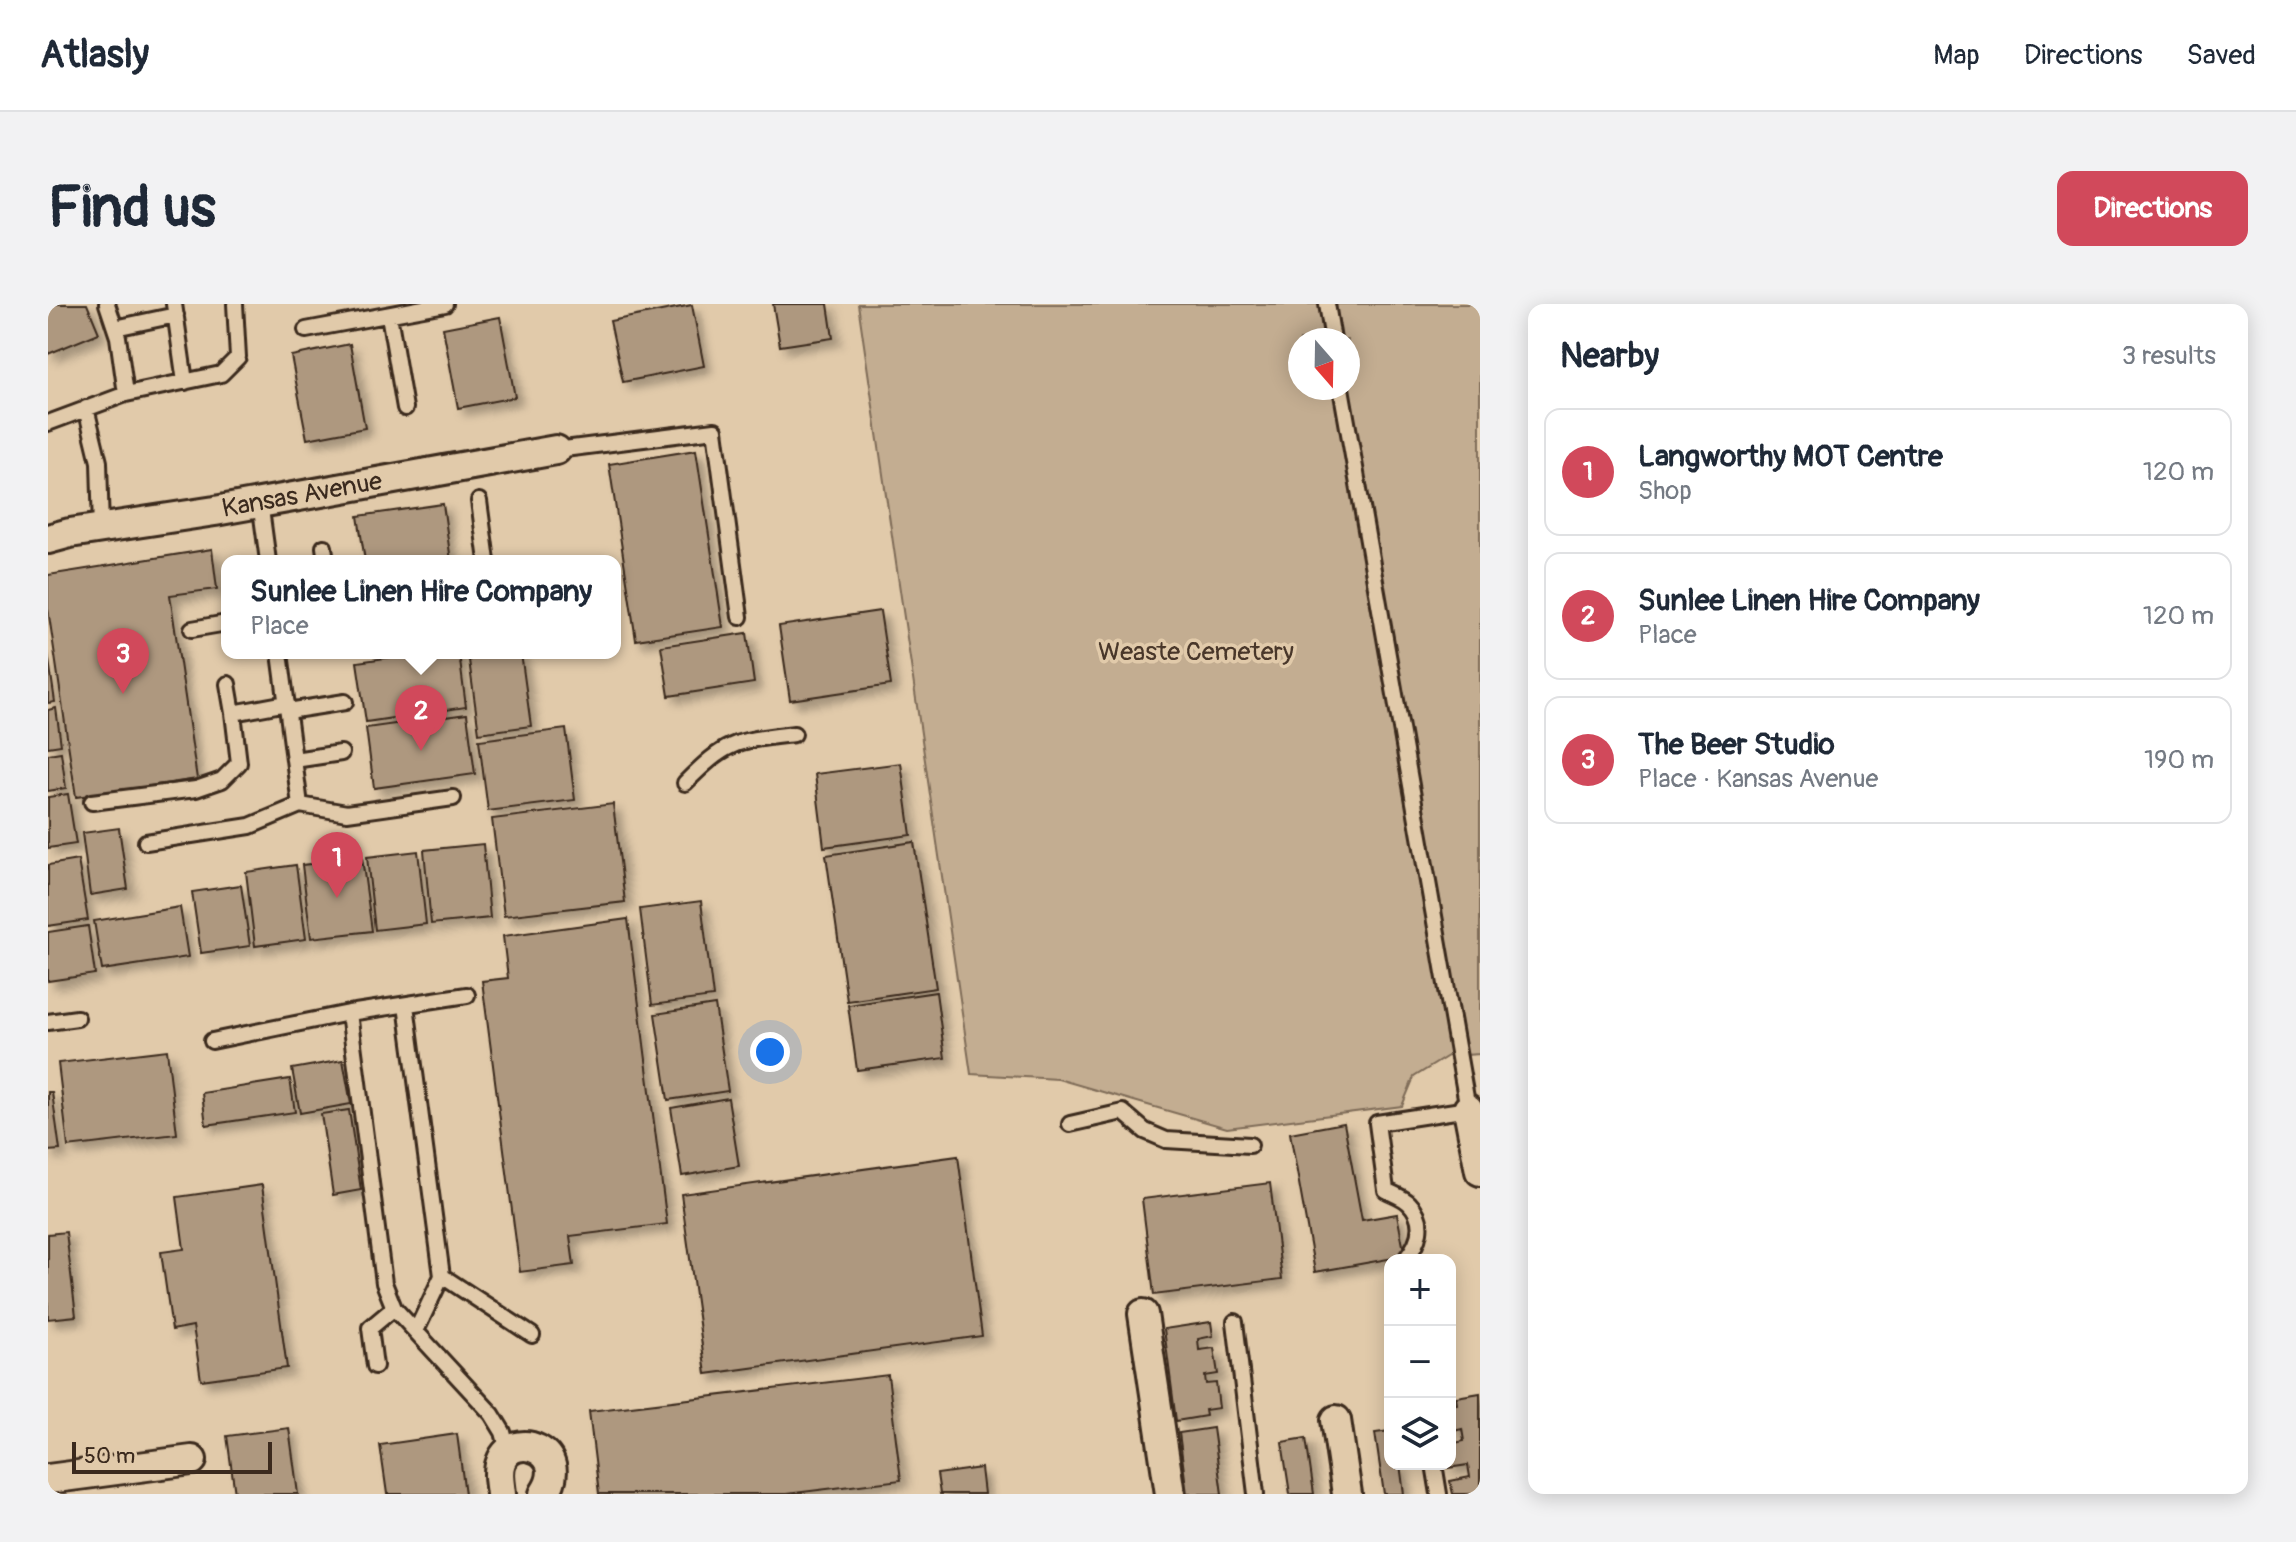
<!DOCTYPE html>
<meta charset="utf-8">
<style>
:root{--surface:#fff;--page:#f2f2f3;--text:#1f2937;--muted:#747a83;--line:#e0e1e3;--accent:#d1495b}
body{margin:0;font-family:Pangolin,sans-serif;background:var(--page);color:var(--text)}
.controls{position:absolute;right:24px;bottom:24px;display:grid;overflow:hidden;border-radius:16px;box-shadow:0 4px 20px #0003}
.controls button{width:72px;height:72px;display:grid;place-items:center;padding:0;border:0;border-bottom:2px solid var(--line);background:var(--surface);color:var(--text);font:40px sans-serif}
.compass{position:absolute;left:1240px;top:24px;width:72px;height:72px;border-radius:50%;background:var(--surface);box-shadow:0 4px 20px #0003;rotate:160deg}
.scale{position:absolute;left:24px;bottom:20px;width:200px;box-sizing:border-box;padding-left:8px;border:4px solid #3b2a1e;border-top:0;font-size:22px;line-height:28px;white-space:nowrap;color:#3b2a1e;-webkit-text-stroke:6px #e1caaa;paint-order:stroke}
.you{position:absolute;left:722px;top:748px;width:28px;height:28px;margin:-20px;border:6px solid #fff;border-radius:50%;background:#1a73e8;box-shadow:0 0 0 12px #1a73e833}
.badge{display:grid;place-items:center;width:52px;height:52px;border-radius:50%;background:var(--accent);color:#fff;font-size:26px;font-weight:700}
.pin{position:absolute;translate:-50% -66px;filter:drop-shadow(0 2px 4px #0008)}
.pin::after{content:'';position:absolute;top:42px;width:28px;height:24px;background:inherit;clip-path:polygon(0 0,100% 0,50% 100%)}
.popup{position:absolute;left:173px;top:251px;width:400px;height:104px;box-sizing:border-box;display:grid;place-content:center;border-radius:16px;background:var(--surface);filter:drop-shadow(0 2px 6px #0005);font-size:26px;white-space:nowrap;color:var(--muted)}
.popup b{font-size:30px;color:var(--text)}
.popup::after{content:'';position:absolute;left:50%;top:100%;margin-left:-16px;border:16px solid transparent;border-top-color:var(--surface)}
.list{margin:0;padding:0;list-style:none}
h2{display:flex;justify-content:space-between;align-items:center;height:104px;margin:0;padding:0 32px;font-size:34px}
h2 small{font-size:26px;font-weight:400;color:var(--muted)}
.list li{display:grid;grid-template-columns:52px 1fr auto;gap:24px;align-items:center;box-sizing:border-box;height:128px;margin:0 16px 16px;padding:0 16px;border:2px solid var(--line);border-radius:16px}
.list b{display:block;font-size:30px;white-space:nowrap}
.list p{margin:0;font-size:26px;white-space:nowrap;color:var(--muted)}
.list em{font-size:26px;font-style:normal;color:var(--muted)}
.icon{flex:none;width:44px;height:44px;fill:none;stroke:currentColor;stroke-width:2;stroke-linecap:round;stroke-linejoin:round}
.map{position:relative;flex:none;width:1432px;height:1190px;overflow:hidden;border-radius:16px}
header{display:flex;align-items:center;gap:48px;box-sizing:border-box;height:112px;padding:0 40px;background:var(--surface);border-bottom:2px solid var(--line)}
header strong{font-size:38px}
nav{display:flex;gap:44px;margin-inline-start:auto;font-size:28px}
.intro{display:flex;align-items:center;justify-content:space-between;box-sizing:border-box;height:192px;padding:0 48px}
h1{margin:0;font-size:56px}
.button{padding:20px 36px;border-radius:16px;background:var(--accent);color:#fff;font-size:28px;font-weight:700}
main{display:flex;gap:48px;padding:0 48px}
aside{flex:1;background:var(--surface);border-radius:16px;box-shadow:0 4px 20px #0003}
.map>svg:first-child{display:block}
</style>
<header>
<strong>Atlasly</strong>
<nav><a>Map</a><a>Directions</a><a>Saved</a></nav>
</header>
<div class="intro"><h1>Find us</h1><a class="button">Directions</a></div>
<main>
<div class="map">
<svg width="1432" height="1190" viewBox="0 0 1432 1190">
<defs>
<filter id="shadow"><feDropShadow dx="7" dy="7" stdDeviation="4" flood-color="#0004"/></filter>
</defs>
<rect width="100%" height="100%" fill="#e1caaa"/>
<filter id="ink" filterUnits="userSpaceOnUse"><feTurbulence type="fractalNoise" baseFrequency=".0125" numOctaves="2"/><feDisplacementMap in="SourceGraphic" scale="16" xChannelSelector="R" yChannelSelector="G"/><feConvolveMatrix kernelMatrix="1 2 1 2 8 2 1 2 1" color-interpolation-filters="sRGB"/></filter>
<g filter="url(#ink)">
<path fill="#c3ad91" stroke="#7f6c58" stroke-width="2" fill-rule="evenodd" d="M810,0h622v750l-32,2 -34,21 -12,29 -175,22 -169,-49 -87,-5zM1252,36h48v48h-48z"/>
<path fill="#ae987f" stroke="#3b2a1e" stroke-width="2" filter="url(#shadow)" d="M0,0h39l12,29 -51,21z
M725,0h55l5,34 -53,8z
M644,1l12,61 -81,16 -13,-61z
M452,13l15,80 -57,11 -15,-80z
M302,40l15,84 -58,11 -16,-83z
M648,146l27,177 -87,13 -27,-176z
M395,200l8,57h-86l-7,-45z
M164,245l5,40 -47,6 27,184 -121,18 -28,-188v-34z
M832,307l11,74 -101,15 -11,-74z
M699,329l7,50 -85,13 -8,-50z
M0,349l7,49 -7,1z
M372,349h39l7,54 -100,15 -9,-60z
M420,349h53l10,73 -52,7z
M8,404l5,37 -13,2v-37z
M419,410l8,60 -101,14 -8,-60z
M518,425l9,71 -87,11 -9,-71z
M13,448l5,36 -18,3v-37z
M853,459l10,72 -87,12 -9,-73z
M20,490l8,50 -28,4v-51z
M565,500l12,98 -121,14 -12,-97z
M71,524l9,61 -38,6 -8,-62z
M866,538l22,146 -89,13 -21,-146z
M435,540l7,74 -59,6 -7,-74z
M370,547l8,73 -51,6 -8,-73z
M314,554l10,73 -61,7 -9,-73z
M30,556l10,60 -40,6v-61z
M248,561l10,74 -51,7 -9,-74z
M193,581l9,61 -49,7 -9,-61z
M653,597l12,96 -61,8 -12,-96z
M132,603l8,50 -86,13 -8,-49z
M580,615l39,305 -97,12 4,29 -54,7 -38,-291 26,-3 -5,-42z
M40,622l7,48 -47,7v-49z
M888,688l9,66 -88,12 -9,-65z
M667,701l13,86 -60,9 -13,-86z
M119,746l10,84 -109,13 -10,-84z
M295,756l8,44 -51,9 -8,-44z
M242,775l5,33 -89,13 -4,-32z
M0,788h4l8,58 -12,1z
M680,794l11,68 -57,10 -11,-68z
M301,806l12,80 -28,5 -12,-81z
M1296,819l18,97 35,-6 8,42 -90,16 -25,-139z
M910,852l24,180 -276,38 -25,-180z
M1222,879l12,96 -128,16 -12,-96z
M214,881l25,183 -86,12 -8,-54 -21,4 -11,-78 23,-3 -7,-52z
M18,928l10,84 -28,3v-85z
M1163,1018l2,14 -15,3 1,11 15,-2 4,26 -13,2 1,8 10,-1 3,25 -14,2 1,6 -30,5 -12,-92z
M840,1071l13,105 -115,14h-187l-10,-83z
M1432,1089v101h-27l-3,-13 20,-4 -2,-12 -20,3 2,-24 14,-3 -2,-12 -12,3v-27l7,-1 -1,-7z
M241,1124l9,66h-63l-8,-58z
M1165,1124l9,66h-35l-8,-61z
M1342,1127v33h10l4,30h-20l-9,-61z
M409,1130l8,60h-78l-7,-49z
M1258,1134l8,56h-24l-8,-52z
M933,1164l3,26h-44l-3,-20z"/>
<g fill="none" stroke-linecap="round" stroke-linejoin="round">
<defs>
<path id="service" d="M126,0l11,78
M1279,0l6,36
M341,11l16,93
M67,24l61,-13
M258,26l139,-26
M1293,84l127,721 -91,14 9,67c7,4 17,7 23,13 18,18 10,40 -4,57
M78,90l95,-20 17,-17 -3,-53
M38,104l13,54 2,67
M0,119l78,-29 -8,-57 -11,-33
M508,146l159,-20 25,187
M431,197l8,60
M212,198l8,59
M276,243l2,14
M144,325l35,-6
M232,349l20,152
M180,380l5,29
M240,407l57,-9
M246,456l47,-7
M637,479c43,-43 50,-42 109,-49
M44,498l104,-13 26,-9 17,-17 -6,-50 54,-10
M98,538l104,-16 50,-21 47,8 106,-15
M358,701l36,271 -26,55
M301,709l35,270 10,25 98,106 11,18 5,19
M0,718l29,-4
M164,737l137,-28 118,-18
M1022,820l53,-12 22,19 21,9 84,5
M394,972l90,59
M1187,1018l21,172
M327,1062l-5,-38 24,-20
M1386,1160l5,30"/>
<path id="minor" d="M0,235l22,-6 145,-22 341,-61
M1420,805l12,62
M1095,1010l27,180
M1288,1116l11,74
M0,1175l144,-19
M453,1190c-1,-10 -4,-22 0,-32 12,-33 72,-11 43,32"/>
</defs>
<use href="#service" stroke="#3b2a1e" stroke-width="20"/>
<use href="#minor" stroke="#3b2a1e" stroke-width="34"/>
<use href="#service" stroke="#e1caaa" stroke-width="14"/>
<use href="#minor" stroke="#e1caaa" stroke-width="28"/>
</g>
</g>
<g text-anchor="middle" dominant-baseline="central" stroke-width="7" stroke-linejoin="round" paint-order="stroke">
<g font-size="26" fill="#3b2a1e" stroke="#e1caaa">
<text transform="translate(254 191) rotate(-10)">Kansas Avenue</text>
</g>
<g font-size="26" fill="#49372a" stroke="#e1caaa">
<text x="1148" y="348">Weaste Cemetery</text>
</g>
</g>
</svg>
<div class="controls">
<button>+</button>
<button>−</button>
<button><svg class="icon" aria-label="layers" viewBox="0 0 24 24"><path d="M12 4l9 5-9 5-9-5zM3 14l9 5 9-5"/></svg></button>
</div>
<svg class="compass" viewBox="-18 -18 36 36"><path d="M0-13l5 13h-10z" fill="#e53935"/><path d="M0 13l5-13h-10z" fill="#747a83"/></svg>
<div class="scale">50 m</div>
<div class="you"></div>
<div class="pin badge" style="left:289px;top:594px">1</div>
<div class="pin badge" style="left:373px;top:447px">2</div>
<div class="popup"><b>Sunlee Linen Hire Company</b>Place</div>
<div class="pin badge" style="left:75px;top:390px">3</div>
</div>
<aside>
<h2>Nearby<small>3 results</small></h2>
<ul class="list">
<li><span class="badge">1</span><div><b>Langworthy MOT Centre</b><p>Shop</p></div><em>120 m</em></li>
<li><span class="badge">2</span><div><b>Sunlee Linen Hire Company</b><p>Place</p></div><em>120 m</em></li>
<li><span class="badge">3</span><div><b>The Beer Studio</b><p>Place · Kansas Avenue</p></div><em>190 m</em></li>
</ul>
</aside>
</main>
